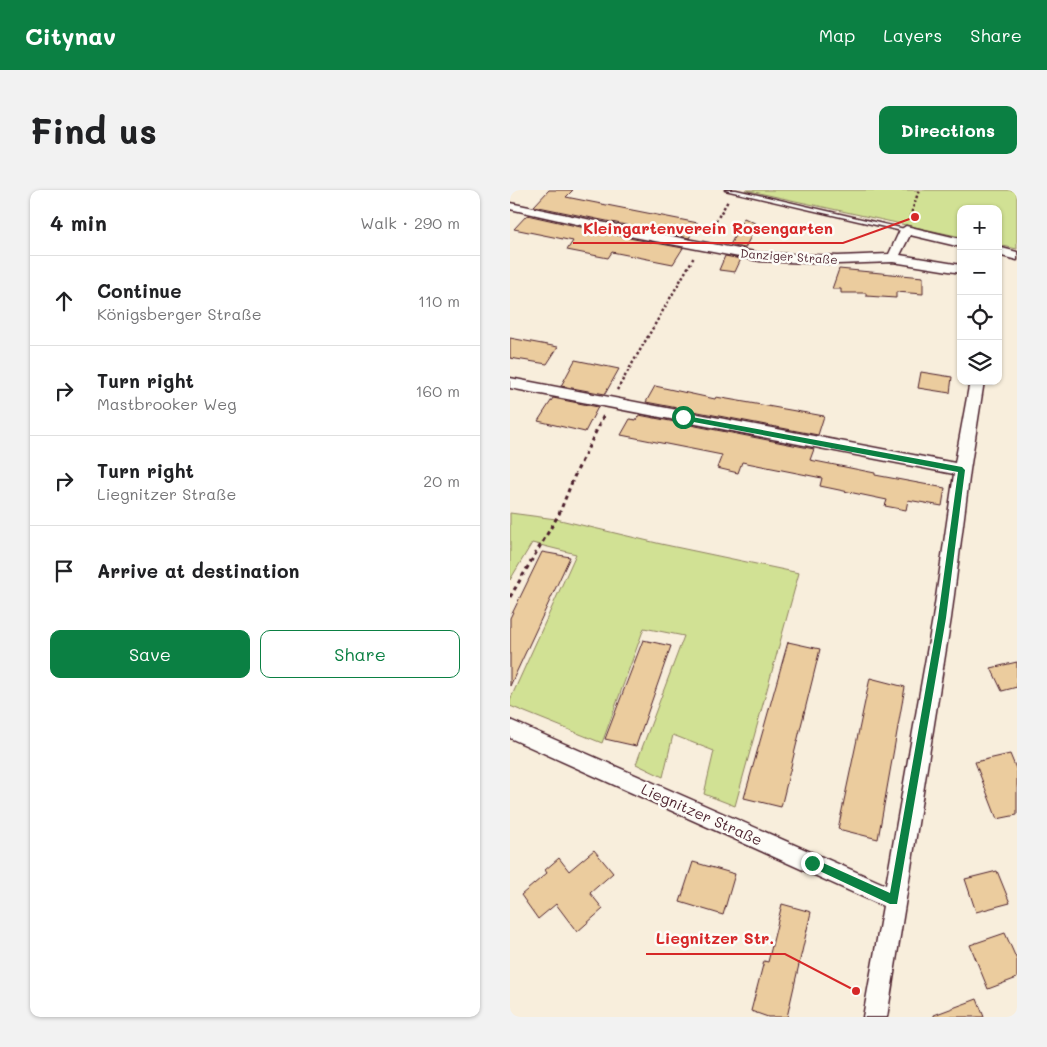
<!DOCTYPE html>
<meta charset="utf-8">
<style>
:root{--surface:#fff;--page:#f2f2f2;--text:#202124;--muted:#757577;--line:#e0e0e0;--accent:#0b8043}
body{margin:0;font-family:Mali,sans-serif;background:var(--page);color:var(--text)}
.controls{position:absolute;right:15px;top:15px;display:grid;overflow:hidden;border-radius:10px;box-shadow:0 1px 4px #0004}
.controls button{width:45px;height:45px;display:grid;place-items:center;padding:0;border:0;border-bottom:1px solid var(--line);background:var(--surface);color:var(--text);font:25px sans-serif}
.stop{position:absolute;width:15px;height:15px;margin:-11px;border:4px solid #0b8043;border-radius:50%;background:#fff}
.stop.end{background:#0b8043;border-color:#fff;box-shadow:0 1px 5px #0008}
.list{margin:0;padding:0;list-style:none}
h2{display:flex;justify-content:space-between;align-items:center;height:65px;margin:0;padding:0 20px;font-size:21px}
h2 small{font-size:16px;font-weight:400;color:var(--muted)}
.list li{display:grid;grid-template-columns:32px 1fr auto;gap:15px;align-items:center;box-sizing:border-box;height:90px;padding:0 20px;border-top:1px solid var(--line)}
.list b{display:block;font-size:19px;white-space:nowrap}
.list p{margin:0;font-size:16px;white-space:nowrap;color:var(--muted)}
.list em{font-size:16px;font-style:normal;color:var(--muted)}
.actions{display:flex;gap:10px;padding:15px 20px}
.actions a{flex:1;padding:11px 0;border:1px solid var(--accent);border-radius:10px;text-align:center;font-size:18px;color:var(--accent)}
.actions .main{background:var(--accent);color:#fff}
.icon{flex:none;width:28px;height:28px;fill:none;stroke:currentColor;stroke-width:2;stroke-linecap:round;stroke-linejoin:round}
.map{position:relative;flex:none;width:507px;height:827px;overflow:hidden;border-radius:10px}
header{display:flex;align-items:center;gap:30px;box-sizing:border-box;height:70px;padding:0 25px;background:var(--accent);color:#fff}
header strong{font-size:24px}
nav{display:flex;gap:28px;margin-inline-start:auto;font-size:18px}
.intro{display:flex;align-items:center;justify-content:space-between;box-sizing:border-box;height:120px;padding:0 30px}
h1{margin:0;font-size:35px}
.button{padding:12px 22px;border-radius:10px;background:var(--accent);color:#fff;font-size:18px;font-weight:700}
main{display:flex;gap:30px;padding:0 30px}
aside{flex:1;background:var(--surface);border-radius:10px;box-shadow:0 1px 4px #0004}
.map>svg:first-child{display:block}
</style>
<header>
<strong>Citynav</strong>
<nav><a>Map</a><a>Layers</a><a>Share</a></nav>
</header>
<div class="intro"><h1>Find us</h1><a class="button">Directions</a></div>
<main>
<aside>
<h2>4 min<small>Walk · 290 m</small></h2>
<ul class="list">
<li><svg class="icon" aria-label="ahead" viewBox="0 0 24 24"><path d="M12 20V5M6 11l6-6 6 6"/></svg><div><b>Continue</b><p>Königsberger Straße</p></div><em>110 m</em></li>
<li><svg class="icon" aria-label="right" viewBox="0 0 24 24"><path d="M7 20v-9h11M14 6l5 5-5 5"/></svg><div><b>Turn right</b><p>Mastbrooker Weg</p></div><em>160 m</em></li>
<li><svg class="icon" aria-label="right" viewBox="0 0 24 24"><path d="M7 20v-9h11M14 6l5 5-5 5"/></svg><div><b>Turn right</b><p>Liegnitzer Straße</p></div><em>20 m</em></li>
<li><svg class="icon" aria-label="arrive" viewBox="0 0 24 24"><path d="M6 21V4h12l-3 4 3 4H6"/></svg><div><b>Arrive at destination</b></div></li>
</ul>
<div class="actions"><a class="main">Save</a><a>Share</a></div>
</aside>
<div class="map">
<svg width="507" height="827" viewBox="0 0 507 827">
<rect width="100%" height="100%" fill="#f8eedc"/>
<filter id="ink" filterUnits="userSpaceOnUse"><feTurbulence type="fractalNoise" baseFrequency=".02" numOctaves="2"/><feDisplacementMap in="SourceGraphic" scale="10" xChannelSelector="R" yChannelSelector="G"/><feConvolveMatrix kernelMatrix="1 2 1 2 8 2 1 2 1" color-interpolation-filters="sRGB"/></filter>
<g filter="url(#ink)">
<path fill="#d1e194" stroke="#8e8060" d="M235,0h272v59l-19,-4v-36h-37v28z
M0,323l46,6 105,25 138,29 -64,233 -31,-12 10,-43 -41,-16 -10,42 -27,-13 48,-128 -40,-8 -42,115 -92,-37v-6l66,-146 -44,-11 -22,37z"/>
<path fill="#ebcc9e" stroke="#4a1f2b" d="M39,0h24l-7,7 132,26 -9,15 -155,-32z
M17,25l107,24 49,9 -10,16 -61,-12 -4,6 -41,-8 6,-9 -59,-12z
M234,28l13,6 -12,24 -15,-3z
M215,66l16,3 -6,13 -16,-2z
M329,79l84,8v17l-27,-2v6l-30,-2v-3h-25v-4h-9z
M0,148l48,9 -11,17 -37,-6z
M65,170l44,9 -14,25 -44,-8z
M411,182l31,5 -2,16 -32,-5z
M145,196l60,13 1,-2 108,19 -6,19 -172,-33z
M43,208l45,9 -13,25 -47,-11z
M129,225l175,34 -4,11 65,13v2l70,13 -3,18 -34,-6 -2,10 -21,-4 2,-6 -67,-14 2,-8 -80,-16 -4,11 -21,-5 5,-13 -101,-20 9,-16 6,1z
M32,362l28,5 -60,129v-68z
M133,450l28,6 -35,100 -31,-7z
M278,452l32,7 -39,158 -37,-9z
M507,472v25l-15,4 -11,-23z
M360,488l35,9 -27,152 -40,-10z
M500,564l7,17v44l-20,4 -22,-57z
M84,660l19,23 -23,20 13,16 -26,23 -21,-28 -18,15 -17,-24 26,-22 -2,-3 14,-12 10,13z
M183,672l42,12 -12,41 -43,-13z
M487,681l13,32 -34,9 -11,-33z
M272,714l29,8 -24,105h-19l-17,-6 13,-50 4,1z
M495,743l12,27v18l-29,11 -18,-44z
M467,809l7,18h-50v-2z"/>
<g fill="none" stroke-linecap="round" stroke-linejoin="round">
<defs>
<path id="service" d="M215,0h11l173,40 -3,2z"/>
<path id="minor" d="M0,13l124,26 126,24 78,3 51,-2 11,-24 6,-4 55,13v8l-51,-12 -10,20 61,10v8l-68,-11 -55,2 -78,-3 -126,-24 -124,-28z
M488,57l19,5v8l-19,-5z
M0,188l445,85 15,-82h14l-14,89 -19,148 -64,399h-24l20,-111 -373,-168v-18l376,165 47,-267 21,-144 -444,-86z"/>
</defs>
<use href="#service" stroke="#4a1f2b" stroke-width="3"/>
<use href="#minor" stroke="#4a1f2b" stroke-width="3"/>
<path stroke="#4a1f2b" stroke-width="2.5" stroke-dasharray="2.5 2.5" stroke-linecap="butt" d="M400,27l9,-27
M198,44l20,-33
M107,200l77,-133"/>
<path stroke="#4a1f2b" stroke-width="3" stroke-dasharray="4 4" stroke-linecap="butt" d="M0,407l49,-83 15,-37 30,-62"/>
<use href="#service" fill="#fdfcf7" fill-rule="evenodd"/>
<use href="#minor" fill="#fdfcf7" fill-rule="evenodd"/>
</g>
</g>
<path fill="#0b8043" d="M171,225l281,52 3,3 -19,148 -49,286h-7l-81,-38 -2,-3 5,-5 78,35 48,-275 20,-146 -275,-52 -3,-3z"/>
<g text-anchor="middle" dominant-baseline="central" stroke-width="5" stroke-linejoin="round" paint-order="stroke">
<g font-size="12" fill="#4a1f2b" stroke="#fdfcf7">
<text transform="translate(279 66) rotate(4)">Danziger Straße</text>
</g>
<g font-size="15" fill="#4a1f2b" stroke="#fdfcf7">
<text transform="translate(192 624) rotate(24)">Liegnitzer Straße</text>
</g>
</g>
<path fill="none" stroke="#d62828" stroke-width="2" d="M405 27L333 53H63M346 801L275 764H136"/>
<g fill="#d62828" stroke="#fdfcf7" stroke-width="2">
<circle cx="405" cy="27" r="5"/>
<circle cx="346" cy="801" r="5"/>
</g>
<g font-size="16" text-anchor="middle" font-weight="bold" fill="#d62828" stroke="#fdfcf7" stroke-width="5" stroke-linejoin="round" paint-order="stroke">
<text x="198" y="44">Kleingartenverein Rosengarten</text>
<text x="205" y="754">Liegnitzer Str.</text>
</g>
</svg>
<div class="controls">
<button>+</button>
<button>−</button>
<button><svg class="icon" aria-label="locate" viewBox="0 0 24 24"><circle cx="12" cy="12" r="6"/><path d="M12 2v4M12 18v4M2 12h4M18 12h4"/></svg></button>
<button><svg class="icon" aria-label="layers" viewBox="0 0 24 24"><path d="M12 4l9 5-9 5-9-5zM3 14l9 5 9-5"/></svg></button>
</div>
<div class="stop" style="left:173px;top:227px"></div>
<div class="stop end" style="left:302px;top:673px"></div>
</div>
</main>
